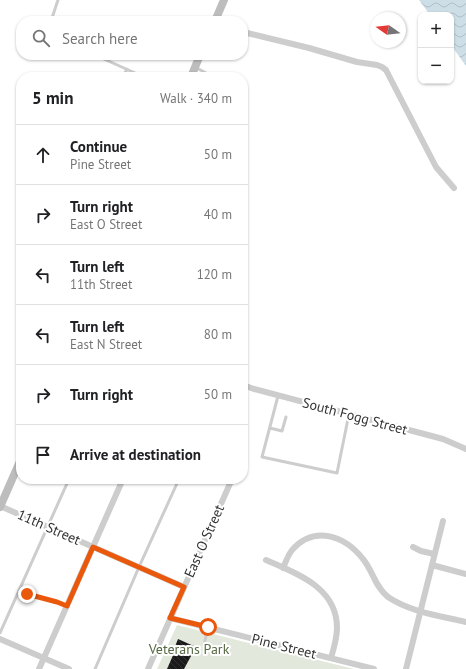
<!DOCTYPE html>
<meta charset="utf-8">
<style>
:root{--surface:#fff;--page:#f6f6f6;--text:#202124;--muted:#757577;--line:#e0e0e0}
body{margin:0;font-family:"PT Sans",sans-serif;background:var(--page);color:var(--text)}
.controls{position:absolute;right:12px;top:12px;display:grid;overflow:hidden;border-radius:8px;box-shadow:0 1px 3px #0004}
.controls button{width:36px;height:36px;display:grid;place-items:center;padding:0;border:0;border-bottom:1px solid var(--line);background:var(--surface);color:var(--text);font:20px sans-serif}
.compass{position:absolute;left:370px;top:12px;width:36px;height:36px;border-radius:50%;background:var(--surface);box-shadow:0 1px 3px #0004;rotate:284deg}
.stop{position:absolute;width:12px;height:12px;margin:-9px;border:3px solid #ea580c;border-radius:50%;background:#fff}
.stop.end{background:#ea580c;border-color:#fff;box-shadow:0 1px 4px #0008}
.list{margin:0;padding:0;list-style:none}
h2{display:flex;justify-content:space-between;align-items:center;height:52px;margin:0;padding:0 16px;font-size:17px}
h2 small{font-size:13px;font-weight:400;color:var(--muted)}
.list li{display:grid;grid-template-columns:26px 1fr auto;gap:12px;align-items:center;box-sizing:border-box;height:60px;padding:0 16px;border-top:1px solid var(--line)}
.list b{display:block;font-size:15px;white-space:nowrap}
.list p{margin:0;font-size:13px;white-space:nowrap;color:var(--muted)}
.list em{font-size:13px;font-style:normal;color:var(--muted)}
.icon{flex:none;width:22px;height:22px;fill:none;stroke:currentColor;stroke-width:2;stroke-linecap:round;stroke-linejoin:round}
.map{position:relative;flex:none;width:466px;height:669px;overflow:hidden}
.search{position:absolute;background:var(--surface);box-shadow:0 1px 3px #0004;left:16px;top:16px;width:232px;height:44px;display:flex;align-items:center;gap:10px;box-sizing:border-box;padding:0 14px;border-radius:16px;color:var(--muted);font-size:15px}
.panel{position:absolute;background:var(--surface);box-shadow:0 1px 3px #0004;left:16px;top:72px;width:232px;height:412px;border-radius:16px}
.map>svg:first-child{display:block}
</style>
<div class="map">
<svg width="466" height="669" viewBox="0 0 466 669">
<defs>
<pattern id="water-waves" width="16" height="10" patternUnits="userSpaceOnUse"><rect width="16" height="10" fill="#cddee6"/><path d="M0 5q4-4 8 0t8 0" fill="none" stroke="#b0bfc6"/></pattern>
<pattern id="building-back-hatch" width="6" height="6" patternUnits="userSpaceOnUse"><rect width="6" height="6" fill="#1a1a1a"/><path d="M-1 5l2 2M0 0l6 6M5-1l2 2" fill="none" stroke="#333"/></pattern>
</defs>
<rect width="100%" height="100%" fill="#fff"/>
<path fill="#e3e8dd" d="M177,625l177,44h-197z"/>
<path fill="url(#water-waves)" d="M419,0h47v66l-15,-21v-30h-21z"/>
<path fill="url(#building-back-hatch)" d="M178,639l18,8 -12,22h-17l7,-16 1,1 2,-3 -3,-2z"/>
<g fill="none" stroke-linecap="round" stroke-linejoin="round">
<path stroke="#cdcdcd" stroke-width="3" d="M51,21l7,-21
M95,55l49,22
M197,68l9,5 3,4
M123,77l4,-8
M278,396l-16,61 75,16 12,-59
M270,428l12,3 4,-14
M27,594l30,8 10,4
M208,627l-4,18 18,5
M0,633l69,-154
M95,669l44,-102 40,-88"/>
<path stroke="#cdcdcd" stroke-width="6" d="M243,32l66,16 48,14 20,3 5,2 4,3 50,97 18,21
M243,385l11,4 189,50 23,10
M0,506l184,81
M413,547l8,4 13,3
M266,560c31,14 71,27 71,68 0,10 -3,20 -6,30
M432,565l34,9
M283,568c3,-6 5,-14 10,-19 22,-24 52,-13 70,10 10,12 12,28 25,38 22,15 53,19 78,25
M170,618l204,51
M0,639l69,30
M39,669l84,-190
M148,669l84,-190
M406,669l37,-148"/>
<path stroke="#bdbdbd" stroke-width="8" d="M215,21l9,-21
M191,77l9,-22
M0,507l21,-48"/>
</g>
<g fill="none" stroke-linecap="round" stroke-linejoin="round">
<path stroke="#ea580c" stroke-width="5" d="M27,594l30,8 10,4 26,-59 91,40 -14,31 38,9"/>
</g>
<g text-anchor="middle" dominant-baseline="central" stroke-width="4" stroke-linejoin="round" paint-order="stroke">
<g font-size="14" fill="#333" stroke="#fff">
<text transform="translate(355 416) rotate(15)">South Fogg Street</text>
<text transform="translate(49 527) rotate(24)">11th Street</text>
<text transform="translate(204 541) rotate(-66)">East O Street</text>
<text transform="translate(284 646) rotate(14)">Pine Street</text>
</g>
<g font-size="14" fill="#576a44" stroke="#fff">
<text x="189" y="649">Veterans Park</text>
</g>
</g>
</svg>
<div class="controls">
<button>+</button>
<button>−</button>
</div>
<svg class="compass" viewBox="-18 -18 36 36"><path d="M0-13l5 13h-10z" fill="#e53935"/><path d="M0 13l5-13h-10z" fill="#757577"/></svg>
<div class="stop" style="left:208px;top:627px"></div>
<div class="stop end" style="left:27px;top:594px"></div>
<div class="search"><svg class="icon" aria-label="search" viewBox="0 0 24 24"><circle cx="10" cy="10" r="6"/><path d="M15 15l6 6"/></svg>Search here</div>
<section class="panel">
<h2>5 min<small>Walk · 340 m</small></h2>
<ul class="list">
<li><svg class="icon" aria-label="ahead" viewBox="0 0 24 24"><path d="M12 20V5M6 11l6-6 6 6"/></svg><div><b>Continue</b><p>Pine Street</p></div><em>50 m</em></li>
<li><svg class="icon" aria-label="right" viewBox="0 0 24 24"><path d="M7 20v-9h11M14 6l5 5-5 5"/></svg><div><b>Turn right</b><p>East O Street</p></div><em>40 m</em></li>
<li><svg class="icon" aria-label="left" viewBox="0 0 24 24"><path d="M17 20v-9H6M10 6l-5 5 5 5"/></svg><div><b>Turn left</b><p>11th Street</p></div><em>120 m</em></li>
<li><svg class="icon" aria-label="left" viewBox="0 0 24 24"><path d="M17 20v-9H6M10 6l-5 5 5 5"/></svg><div><b>Turn left</b><p>East N Street</p></div><em>80 m</em></li>
<li><svg class="icon" aria-label="right" viewBox="0 0 24 24"><path d="M7 20v-9h11M14 6l5 5-5 5"/></svg><div><b>Turn right</b></div><em>50 m</em></li>
<li><svg class="icon" aria-label="arrive" viewBox="0 0 24 24"><path d="M6 21V4h12l-3 4 3 4H6"/></svg><div><b>Arrive at destination</b></div></li>
</ul>
</section>
</div>
